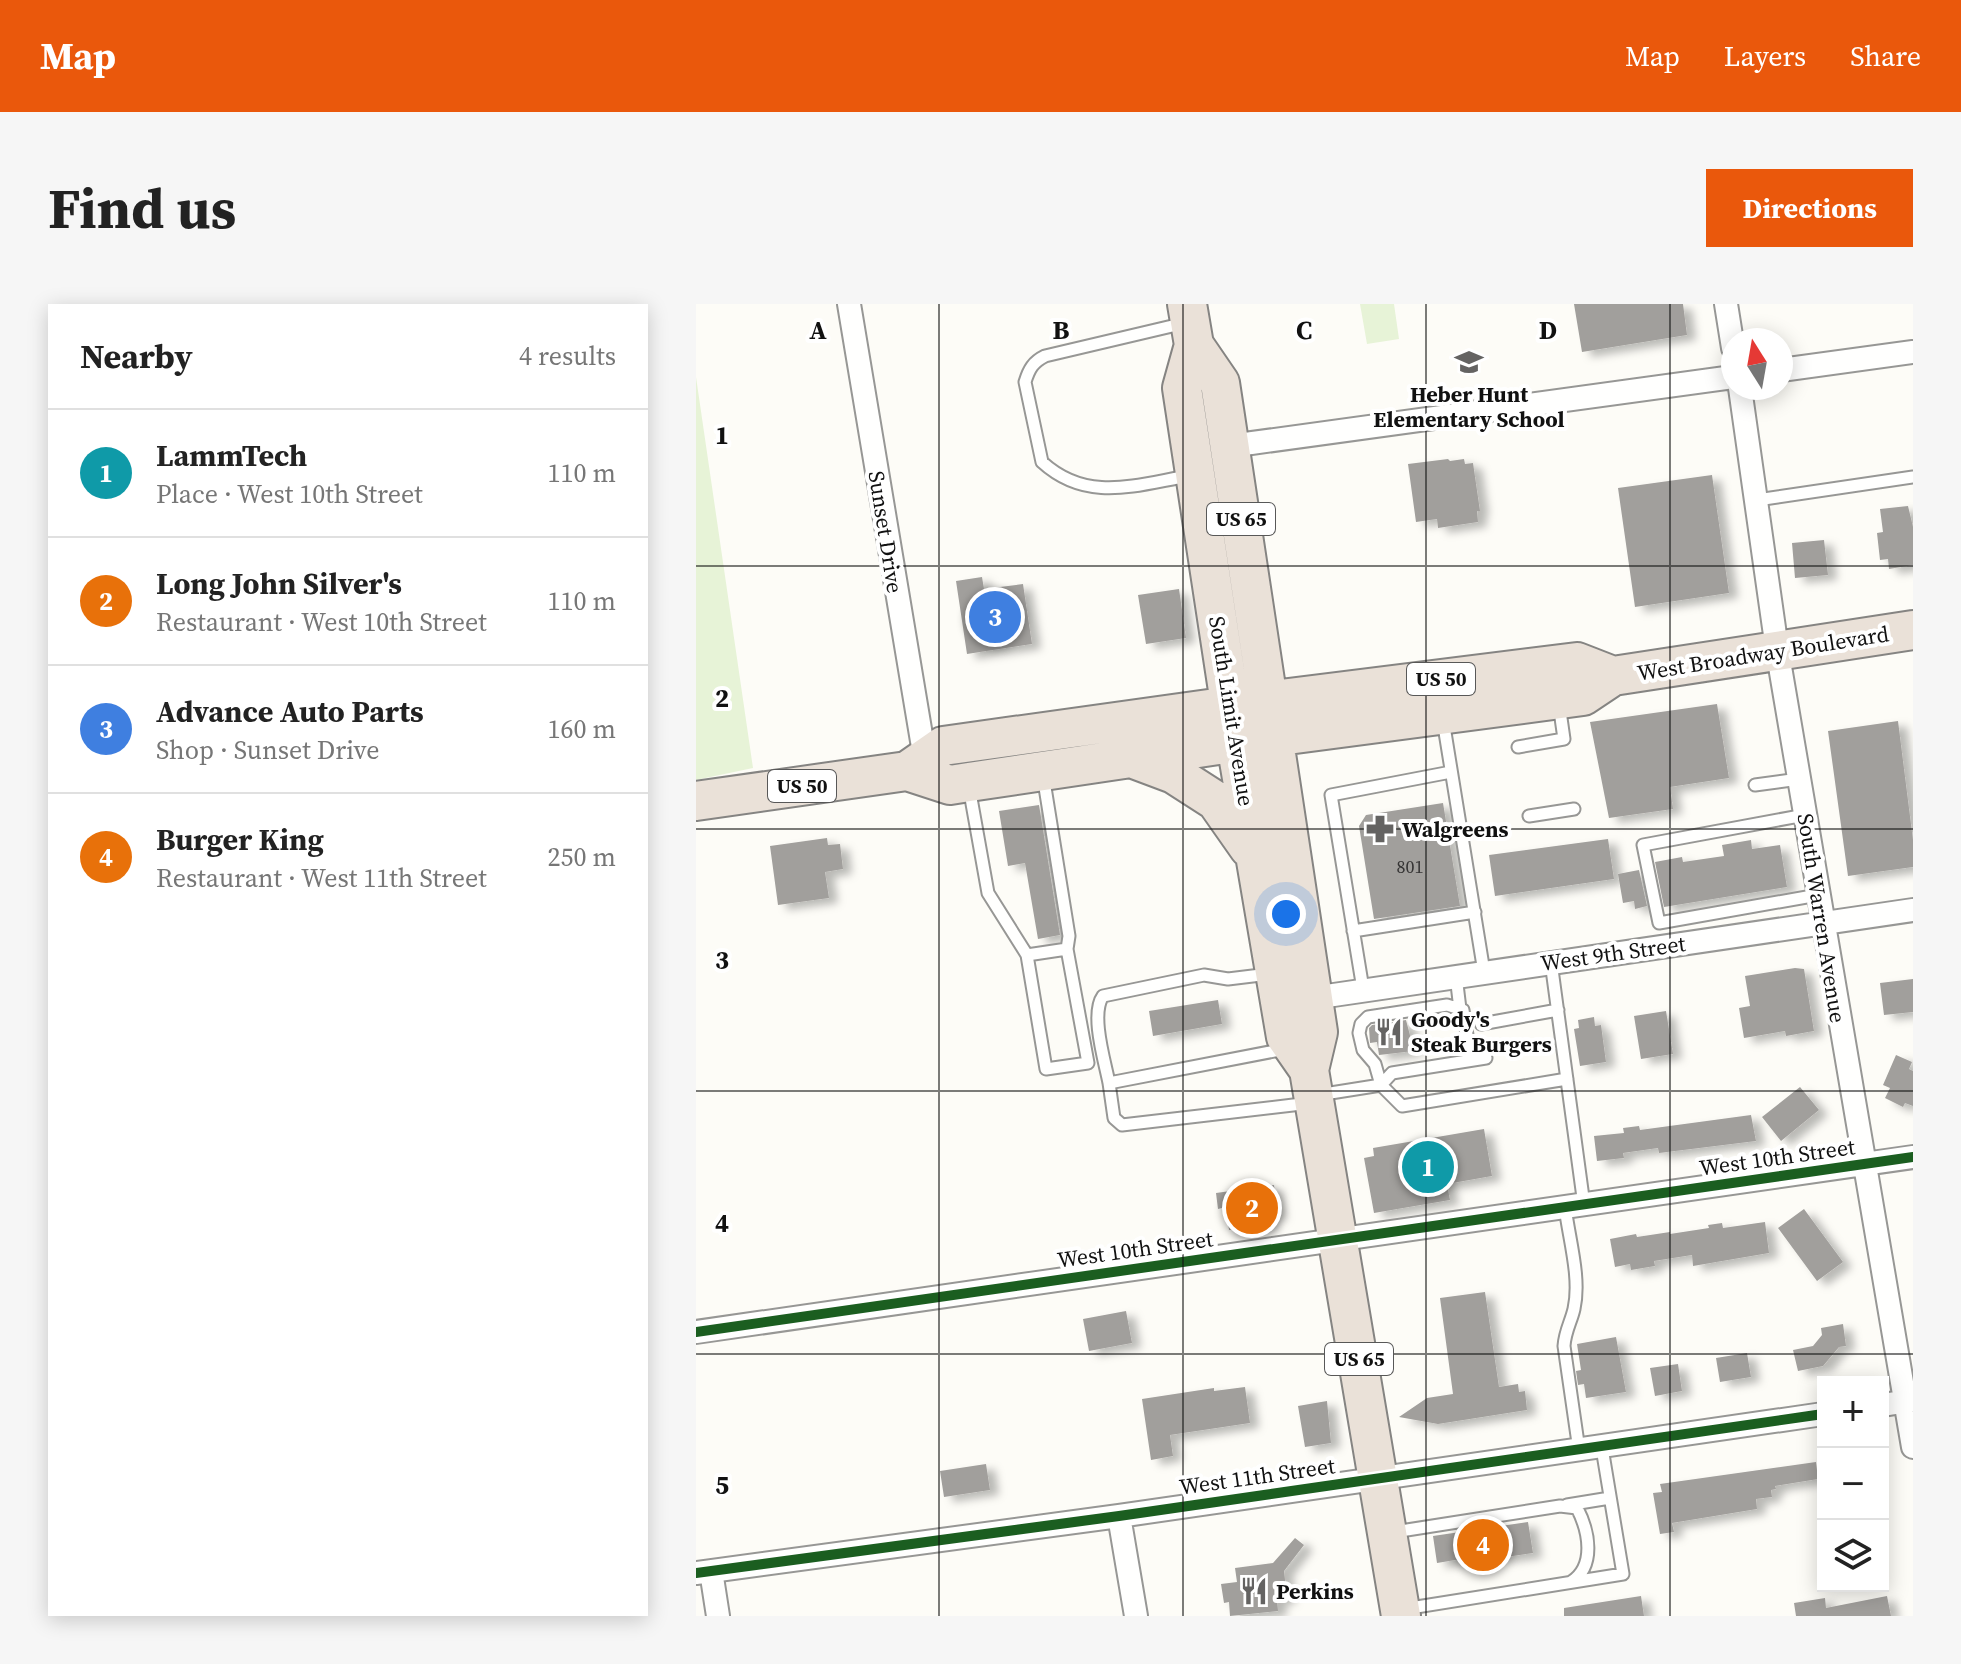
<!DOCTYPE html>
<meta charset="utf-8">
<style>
:root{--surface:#fff;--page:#f6f6f6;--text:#222;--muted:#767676;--line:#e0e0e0;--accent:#ea580c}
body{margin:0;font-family:"Source Serif 4",serif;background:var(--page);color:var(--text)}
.controls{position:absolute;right:24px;bottom:24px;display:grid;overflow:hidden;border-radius:0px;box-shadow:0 4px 20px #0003}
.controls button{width:72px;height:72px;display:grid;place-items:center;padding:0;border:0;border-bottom:2px solid var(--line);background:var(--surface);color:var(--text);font:40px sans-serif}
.compass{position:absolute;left:1025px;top:24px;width:72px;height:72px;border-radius:50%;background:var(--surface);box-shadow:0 4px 20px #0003;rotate:349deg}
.you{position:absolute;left:590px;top:610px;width:28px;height:28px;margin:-20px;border:6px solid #fff;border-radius:50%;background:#1a73e8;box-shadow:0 0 0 12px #1a73e833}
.badge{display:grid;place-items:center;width:52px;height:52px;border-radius:50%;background:var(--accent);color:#fff;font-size:26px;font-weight:700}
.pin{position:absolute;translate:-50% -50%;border:4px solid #fff;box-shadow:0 2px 8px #0006}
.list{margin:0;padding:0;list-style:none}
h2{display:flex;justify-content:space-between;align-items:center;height:104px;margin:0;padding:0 32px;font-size:34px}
h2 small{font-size:26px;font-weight:400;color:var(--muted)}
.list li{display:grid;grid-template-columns:52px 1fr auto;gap:24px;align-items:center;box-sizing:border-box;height:128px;padding:0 32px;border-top:2px solid var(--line)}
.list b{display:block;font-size:30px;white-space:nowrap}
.list p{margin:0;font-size:26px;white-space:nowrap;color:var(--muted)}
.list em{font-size:26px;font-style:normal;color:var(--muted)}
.icon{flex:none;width:44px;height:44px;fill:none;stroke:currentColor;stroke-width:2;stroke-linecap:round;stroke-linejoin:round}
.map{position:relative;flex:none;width:1217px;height:1312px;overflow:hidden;border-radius:0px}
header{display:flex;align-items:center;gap:48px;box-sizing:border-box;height:112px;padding:0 40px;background:var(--accent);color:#fff}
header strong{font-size:38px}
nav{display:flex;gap:44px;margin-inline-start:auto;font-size:28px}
.intro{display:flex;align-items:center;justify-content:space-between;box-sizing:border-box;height:192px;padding:0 48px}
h1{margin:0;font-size:56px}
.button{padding:20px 36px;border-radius:0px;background:var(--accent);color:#fff;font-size:28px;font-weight:700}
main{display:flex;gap:48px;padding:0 48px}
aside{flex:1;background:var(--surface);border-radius:0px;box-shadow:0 4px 20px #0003}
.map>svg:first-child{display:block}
</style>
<header>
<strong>Map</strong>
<nav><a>Map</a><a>Layers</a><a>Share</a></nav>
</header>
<div class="intro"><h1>Find us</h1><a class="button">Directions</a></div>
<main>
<aside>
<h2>Nearby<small>4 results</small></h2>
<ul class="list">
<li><span class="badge" style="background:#0f9aa8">1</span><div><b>LammTech</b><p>Place · West 10th Street</p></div><em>110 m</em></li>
<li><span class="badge" style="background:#e8710a">2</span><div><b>Long John Silver's</b><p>Restaurant · West 10th Street</p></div><em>110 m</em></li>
<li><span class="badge" style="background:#3f7fe0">3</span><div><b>Advance Auto Parts</b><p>Shop · Sunset Drive</p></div><em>160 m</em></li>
<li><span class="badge" style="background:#e8710a">4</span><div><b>Burger King</b><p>Restaurant · West 11th Street</p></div><em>250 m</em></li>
</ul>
</aside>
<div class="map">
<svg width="1217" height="1312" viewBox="0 0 1217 1312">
<defs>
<filter id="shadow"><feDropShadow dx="9" dy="5" stdDeviation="4" flood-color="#0004"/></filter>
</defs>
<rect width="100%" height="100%" fill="#fdfcf7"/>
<path fill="#e7f3d7" d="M664,0h34l5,35 -32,5z
M0,73l57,391 -57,12z"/>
<path fill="#a19f9c" filter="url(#shadow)" d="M878,0h109l4,31 -105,17z
M752,155l2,2 14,-2 1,5 8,-1 7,48h-3l1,11 -40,6 -1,-9 -21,3 -8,-58z
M1016,171l17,118 -94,14 -17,-119z
M1212,202l5,21v38l-24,4 -1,-10 -8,1 -3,-27 6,-1 -3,-23z
M1128,236l4,35 -33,3 -3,-35z
M286,273l2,12 39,-5 9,60 -65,10 -11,-73z
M483,285l7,49 -40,6 -8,-49z
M1021,400l12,74 -59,9 3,22 -64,9 -19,-96z
M1202,417l15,119v27l-65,9 -20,-145z
M747,499l17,103 -86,13 -15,-93 7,-11z
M343,501l21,130 -22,4 -13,-76 -17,3 -9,-55z
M131,534l1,7 12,-1 3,25 -18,3 4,26 -51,7 -8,-59z
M912,535l6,40 -119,17 -6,-41z
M1055,536l1,9 28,-4 7,42 -123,20 -9,-45 27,-5 1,5 41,-6 -2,-11z
M943,566l8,36 -12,3 -1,-8 -11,2 -5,-29z
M1099,664l9,1 10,62 -28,5 -1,-5 -41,7 -5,-30 11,-2 -5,-30z
M1217,675v33l-29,3 -4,-32z
M522,696l4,24 -69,12 -4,-25z
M970,707l7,43 -32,5 -7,-43z
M898,713l1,9 6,-1 5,37 -26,4 -6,-37 5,-1 -1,-8z
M710,716l8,31 -35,4 -2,-13 -7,1 -1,-15 3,-3z
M1200,751l16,7 -3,7 4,2v35l-8,-3 -2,4 -18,-9 5,-10 -7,-3z
M1104,783l19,23 -38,31 -19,-24z
M1055,811l5,26 -97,12 -1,-5 -35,5 1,5 -27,3 -3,-25 30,-3 -1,-5 16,-2 1,4z
M788,825l8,47 -45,8 3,16 -76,13 -10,-55 10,-2 -1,-8z
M578,881l4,30 -9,1 1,9 -41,5 -3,-23 -8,2 -2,-16z
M1108,905l39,53 -26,19 -39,-53z
M1069,918l4,31 -76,13 -1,-11 -38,6 1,5 -24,4 -1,-6 -15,3 -5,-28 26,-5 1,3 33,-5v2l39,-6 -1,-3 14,-2 1,5z
M789,988l14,95 19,-3 1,8 6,-1 2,19 -89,14 -39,-7 28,-19 26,-4 -13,-96z
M430,1007l6,32 -43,8 -6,-32z
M1147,1020l3,22 -7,1 -16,19 -25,5 -5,-21 20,-4 9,-11 -1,-7z
M920,1033l10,55 -40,6 -2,-14 -6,1 -2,-14 5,-1 -4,-26z
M1051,1049l4,24 -31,5 -4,-24z
M982,1060l4,27 -27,5 -5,-28z
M549,1083l5,36 -80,12 3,21 -22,4 -9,-61 72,-11v3z
M631,1097l4,42 -26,4 -7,-41z
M1120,1158l2,17 -43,7 1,3 -5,1 1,7 -16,2 1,10 -85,14 2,9 -14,2 -7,-41 9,-1 -2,-8z
M290,1160l4,26 -46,7 -4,-26z
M832,1218l5,31 -34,5 -1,-5 -61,10 -4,-27z
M599,1234l9,7 -20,26 3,27 -10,2 1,11 -48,5 -1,-14 -5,1 -3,-19 16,-2 -2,-14 38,-5z
M945,1292l3,20h-80v-8z
M1191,1292l4,20h-95l-2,-13 31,-5 1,10z"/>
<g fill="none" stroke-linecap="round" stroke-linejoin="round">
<defs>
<path id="lane" d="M489,19l-140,33c-12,6 -16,13 -20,26l17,80c45,41 93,23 146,14
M1061,196l156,-23
M747,416l41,252
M822,443l46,-8 -5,-35
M347,471l26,161 -2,13
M1059,481l44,-6
M273,483l19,106 39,62 19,114 42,-6 -21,-114 -40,6
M1109,511l-162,30 16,78 159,-28
M833,512l45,-7
M657,627l122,-19
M855,658l33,243
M573,670l-41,5 -24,-4 -101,21c-13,18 2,66 6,87l176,-34
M760,672l4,33
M667,685l-32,-194 120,-23
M785,720l77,-14
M775,756l-8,-50 -16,-5 -79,12 -7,7 -2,9 4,17 12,14 6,21 21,21 165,-27
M413,779l5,35 8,7 188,-22
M622,791l63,-10 11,-12 94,-15
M869,903c4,32 16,71 9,102 -3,13 -9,22 -10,37l15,104
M871,1201l43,-7
M698,1228l166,-26 17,2c12,23 19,58 -6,74
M708,1305l219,-35 -21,-126"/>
<path id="street" d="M153,0l76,455
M1030,0l7,44
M1085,66l132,-18
M1044,84l37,261 136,798
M534,142l503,-69
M617,694l600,-88
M0,1028l1217,-175
M1187,1101l30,-5
M423,1212l17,100
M15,1267l7,45
M0,1269l423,-57 704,-102"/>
<path id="highway" d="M491,0l7,41 26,38 98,649 -9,38 92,546
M498,41l-12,43 54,355 50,294 23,33
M438,455l40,15 42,27 33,47
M211,467l36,-25 323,-45 311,-39 36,14
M0,497l211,-30 43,14 19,-3 303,-45 311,-41 30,-20 300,-46"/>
</defs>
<use href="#lane" stroke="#979795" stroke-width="15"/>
<use href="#street" stroke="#979795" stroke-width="26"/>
<use href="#highway" stroke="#858482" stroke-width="42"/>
<use href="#lane" stroke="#fffffe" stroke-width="11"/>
<use href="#street" stroke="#fffffe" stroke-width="22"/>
<use href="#highway" stroke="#eae1d8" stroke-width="38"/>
<defs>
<path id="cycleway" d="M0,1028l1217,-175
M0,1269l423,-57 704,-102"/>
</defs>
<use href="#cycleway" stroke="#fff" stroke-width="15"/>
<use href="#cycleway" stroke="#1b5e20" stroke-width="10"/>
</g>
<path fill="none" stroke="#111" stroke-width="2" stroke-opacity="0.55" d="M243,0v1312M487,0v1312M730,0v1312M974,0v1312M0,262h1217M0,525h1217M0,787h1217M0,1050h1217"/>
<defs>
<symbol id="school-bare" viewBox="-9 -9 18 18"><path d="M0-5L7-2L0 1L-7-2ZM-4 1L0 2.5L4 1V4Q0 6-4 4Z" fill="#646362" stroke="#fff" stroke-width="2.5" paint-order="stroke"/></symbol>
<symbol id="pharmacy-bare" viewBox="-9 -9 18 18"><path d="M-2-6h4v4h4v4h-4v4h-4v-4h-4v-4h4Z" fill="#646362" stroke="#fff" stroke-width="2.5" paint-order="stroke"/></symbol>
<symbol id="restaurant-bare" viewBox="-9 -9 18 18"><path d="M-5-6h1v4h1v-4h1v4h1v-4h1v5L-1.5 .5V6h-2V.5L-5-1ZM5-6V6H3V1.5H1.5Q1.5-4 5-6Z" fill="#646362" stroke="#fff" stroke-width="2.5" paint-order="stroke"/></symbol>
</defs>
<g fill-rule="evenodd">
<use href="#school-bare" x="753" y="38" width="40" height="40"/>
<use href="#pharmacy-bare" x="664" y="505" width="40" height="40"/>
<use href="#restaurant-bare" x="673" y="708" width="40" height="40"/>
<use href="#restaurant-bare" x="538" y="1267" width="40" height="40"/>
</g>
<g text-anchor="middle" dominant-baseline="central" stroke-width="8" stroke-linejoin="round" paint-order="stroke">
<g font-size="18" fill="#353434">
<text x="714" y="562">801</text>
</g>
<g fill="#fff" stroke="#585858" stroke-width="2">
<rect x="511" y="199" width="68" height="32" rx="6"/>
<rect x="711" y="359" width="68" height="32" rx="6"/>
<rect x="72" y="466" width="68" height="32" rx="6"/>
<rect x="629" y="1039" width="68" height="32" rx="6"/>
</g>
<g font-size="20" font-weight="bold" fill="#111">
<text x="545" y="215">US 65</text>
<text x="745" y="375">US 50</text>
<text x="106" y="482">US 50</text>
<text x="663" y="1055">US 65</text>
</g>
<g font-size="22" font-weight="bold" fill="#111" stroke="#fff" text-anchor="start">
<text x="773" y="90" text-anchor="middle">Heber Hunt<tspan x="773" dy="25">Elementary School</tspan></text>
<text x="706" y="525">Walgreens</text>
<text x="715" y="715">Goody's<tspan x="715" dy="25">Steak Burgers</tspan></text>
<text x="580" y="1287">Perkins</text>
</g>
<g font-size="22" fill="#111" stroke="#fff">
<text transform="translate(190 228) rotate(81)">Sunset Drive</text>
<text transform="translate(1067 349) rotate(-9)">West Broadway Boulevard</text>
<text transform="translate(536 407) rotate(81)">South Limit Avenue</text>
<text transform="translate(1126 614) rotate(81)">South Warren Avenue</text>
<text transform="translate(917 649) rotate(-8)">West 9th Street</text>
<text transform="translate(1081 853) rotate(-8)">West 10th Street</text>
<text transform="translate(439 945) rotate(-8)">West 10th Street</text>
<text transform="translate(561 1172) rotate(-8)">West 11th Street</text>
</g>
</g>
<g font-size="26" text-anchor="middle" font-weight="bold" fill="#111" stroke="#fff" stroke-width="8" stroke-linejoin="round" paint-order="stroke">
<text x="122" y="35">A</text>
<text x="365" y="35">B</text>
<text x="608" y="35">C</text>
<text x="852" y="35">D</text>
<text x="26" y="140">1</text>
<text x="26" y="403">2</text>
<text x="26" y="665">3</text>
<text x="26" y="928">4</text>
<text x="26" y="1190">5</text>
</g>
</svg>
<div class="controls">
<button>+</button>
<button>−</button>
<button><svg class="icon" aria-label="layers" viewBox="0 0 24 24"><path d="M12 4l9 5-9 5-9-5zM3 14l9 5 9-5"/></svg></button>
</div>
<svg class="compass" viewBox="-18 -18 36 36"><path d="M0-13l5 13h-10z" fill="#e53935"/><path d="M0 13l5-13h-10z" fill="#767676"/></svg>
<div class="you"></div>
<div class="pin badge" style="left:732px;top:863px;background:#0f9aa8">1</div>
<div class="pin badge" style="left:556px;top:904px;background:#e8710a">2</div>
<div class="pin badge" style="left:299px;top:313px;background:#3f7fe0">3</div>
<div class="pin badge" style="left:787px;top:1241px;background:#e8710a">4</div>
</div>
</main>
